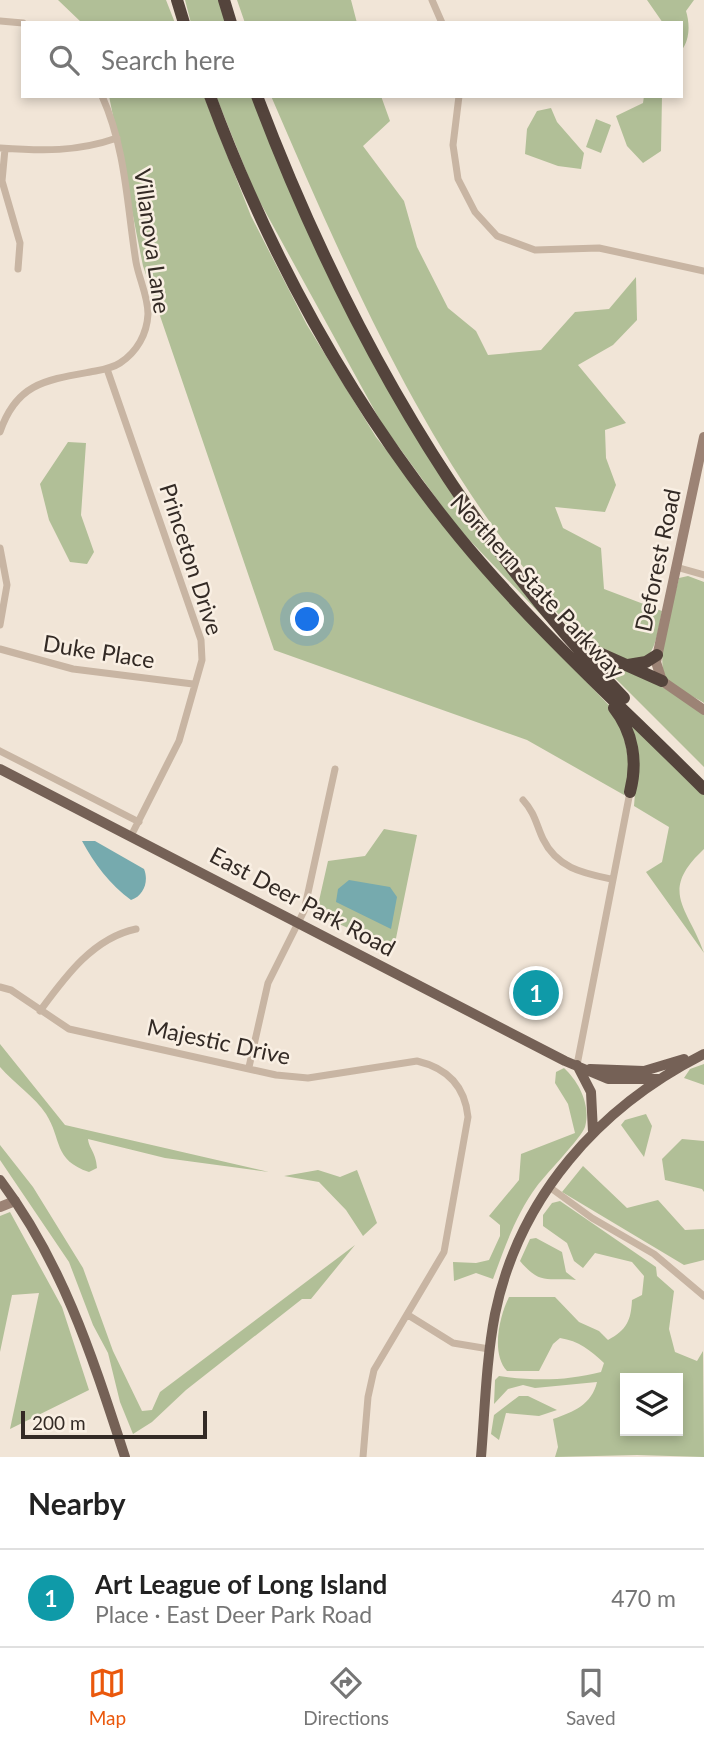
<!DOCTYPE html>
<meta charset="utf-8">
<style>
:root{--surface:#fff;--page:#f6f6f6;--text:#222;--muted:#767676;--line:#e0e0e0;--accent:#ea580c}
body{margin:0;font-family:Lato,sans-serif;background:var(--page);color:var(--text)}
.controls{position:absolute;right:21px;bottom:21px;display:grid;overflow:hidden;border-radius:0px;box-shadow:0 4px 10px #0003}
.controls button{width:63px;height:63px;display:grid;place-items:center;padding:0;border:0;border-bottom:2px solid var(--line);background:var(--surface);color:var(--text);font:35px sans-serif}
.scale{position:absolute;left:21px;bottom:18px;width:186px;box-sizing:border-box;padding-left:7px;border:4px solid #332a25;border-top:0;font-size:19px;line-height:24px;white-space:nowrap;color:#332a25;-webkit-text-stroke:5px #f9efe3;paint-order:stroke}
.you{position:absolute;left:308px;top:620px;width:24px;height:24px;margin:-18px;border:5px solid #fff;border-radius:50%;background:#1a73e8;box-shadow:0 0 0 10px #1a73e833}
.badge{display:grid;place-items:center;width:46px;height:46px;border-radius:50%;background:var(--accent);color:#fff;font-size:23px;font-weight:700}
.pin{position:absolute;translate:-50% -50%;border:4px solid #fff;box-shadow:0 2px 7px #0006}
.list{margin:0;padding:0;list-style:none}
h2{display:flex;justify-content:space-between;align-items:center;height:91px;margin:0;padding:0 28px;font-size:30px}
h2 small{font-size:23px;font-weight:400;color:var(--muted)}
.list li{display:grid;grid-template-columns:46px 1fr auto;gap:21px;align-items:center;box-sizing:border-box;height:98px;padding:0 28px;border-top:2px solid var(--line)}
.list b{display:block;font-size:26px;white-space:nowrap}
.list p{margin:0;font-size:23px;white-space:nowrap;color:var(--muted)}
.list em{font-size:23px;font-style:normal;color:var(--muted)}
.icon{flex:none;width:38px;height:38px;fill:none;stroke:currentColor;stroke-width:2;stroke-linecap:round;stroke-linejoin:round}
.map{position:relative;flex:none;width:704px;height:1457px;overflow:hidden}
.search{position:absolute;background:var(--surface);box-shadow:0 4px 10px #0003;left:21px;right:21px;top:21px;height:77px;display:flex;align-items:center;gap:18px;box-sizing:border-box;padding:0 24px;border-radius:0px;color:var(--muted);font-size:26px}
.sheet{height:189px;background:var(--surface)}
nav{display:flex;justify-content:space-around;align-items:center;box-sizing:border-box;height:98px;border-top:2px solid var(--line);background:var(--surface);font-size:19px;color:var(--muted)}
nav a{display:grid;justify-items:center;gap:4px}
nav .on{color:var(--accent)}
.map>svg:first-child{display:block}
</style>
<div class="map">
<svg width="704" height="1457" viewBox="0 0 704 1457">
<rect width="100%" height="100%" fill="#f1e5d7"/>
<path fill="#b1bf97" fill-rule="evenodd" d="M58,0h108l9,23h-93z
M185,0h36l7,23h-37z
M237,0h114l6,23h-112z
M647,0h47l-8,11c4,13 4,29 -5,40v-28h-18z
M109,96h95l47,120 56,109 69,112 111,140 132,139 11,49 -6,30 -97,-55 -253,-90 -131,-384z
M216,96h38l108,245 205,301 -109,-114 -76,-104 -127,-231z
M271,96h110l9,25 -27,25 41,55 13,46 31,61 28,23 12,24 53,-5 34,-38 34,-3 27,-32 1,43 -24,25 -35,20 48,58 -21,7 1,28 10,27 -11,27 -50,-5 8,21 38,20 3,41 58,22c-8,41 -10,64 -57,39 -8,-5 -20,-9 -28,-15 -18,-16 -37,-48 -53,-67 -111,-141 -182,-308 -253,-472z
M644,96h18l-1,55 -18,12 -16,-17 -11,-30 27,-13z
M551,108l6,14 27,31 -3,16 -23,-3 -33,-12 2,-25 10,-18z
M596,119l15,6 -10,28 -15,-6z
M68,442l18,1 -5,72 13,37 -7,12 -17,-2 -21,-42 -9,-36z
M688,576l16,6v121c-11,-7 -28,-14 -37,-24 -14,-17 7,-79 12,-101z
M595,653l75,38 34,23v53l-112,-112z
M631,723l73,70v56c-46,43 -16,58 0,104l-58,-81 16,-10 7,-35 -35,-21 4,-51z
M384,829l33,6 -23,113 -78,-34 12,-53 37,-5z
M0,1044l65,81 204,47 -104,-14 -77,-19c1,10 8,13 9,29l-8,4c-36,-12 -27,-33 -43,-58 -11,-17 -32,-31 -46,-47z
M704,1064v21l-20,-7 6,-9z
M564,1068c15,14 27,37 21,59 -4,11 -38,46 -48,59 -21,28 -32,61 -44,93l-17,-6 -22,8 -1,-19 23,1 13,-3 11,-24v-11l-11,-9 30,-36 2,-26 54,-21 -7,-29 -13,-21 1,-11z
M646,1114l6,12 -8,31 -23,-32 4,-5z
M682,1139l22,2v51l-2,-3 -37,-9 -3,-21z
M0,1145l33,42 50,81 30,83 29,60 10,-1 8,-18 195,-147 -44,54h-9l-116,91 -34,32 -19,12 -13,-32 -12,-49 -15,-28 -24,-63 -69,-102z
M583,1166l44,42 31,-8 27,30 19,-1v31l-20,5 -122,-73z
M318,1170l22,7 17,-7 20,53 -14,13 -17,-26 -27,-28 -35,-6z
M560,1201l96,66 1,9 17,15 -5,38 6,23 22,9 6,-10 1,106 -67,-2 -82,2 3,-10 -5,-28c21,-7 39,-15 44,-37l-62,6 -12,-3 -15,4 -14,15 1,-24 4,-4c35,5 67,5 102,-4l3,-9c-14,-13 -25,-22 -44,-25l-7,6 -14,27h-32c-16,-17 -8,-54 2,-74h46l24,25 20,9 9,9c19,-10 23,-20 24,-40l10,-5 2,-19 -12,-14 -37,-9 -12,15 -9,-7 -7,-18 -24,-17v-11l9,-12zM678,1378v53h-53v-53z
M10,1212l52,95 27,83 -79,39 29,-136 -27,2 -12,57v-136z
M536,1238l26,14 4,20 10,8c-29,-3 -35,6 -56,-19l10,-22z
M519,1396h9l29,14 -18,6 -33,-3 -7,27 -8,-6 3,-19z"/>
<path fill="#76aaae" d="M82,841h13l49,28c5,12 0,27 -13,31 -21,-15 -37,-37 -49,-59z
M349,880l41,7 7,10 -6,32 -55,-27 2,-13z"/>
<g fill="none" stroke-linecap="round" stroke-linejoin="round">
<path stroke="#c8b5a3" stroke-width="7" d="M432,0l10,23
M0,21l23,2
M459,96l-6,49 5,34 17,33 22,24 38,14 64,-2 105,23
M0,148c42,3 77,4 117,-10
M5,149l-3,32 18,62 -2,26
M107,369l94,271 1,20 -23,81 -48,95
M0,432c16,-48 45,-52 90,-60 10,-2 21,-3 30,-9 17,-11 27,-29 28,-49 0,-18 -9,-35 -12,-52 -9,-56 -10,-113 -34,-166
M0,548l7,37 -7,40
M676,567l28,8
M0,649l73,20 120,15
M0,751l139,71
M523,800c12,13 13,24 20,39 14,29 40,34 68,40
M0,987l11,3 58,39 207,46 32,3 109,-17c30,7 48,25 51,56l-24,135 -70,118 -6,27 -5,60
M40,1011c25,-34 53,-73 96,-82
M577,1065l53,-273
M249,1067l19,-84 36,-72 31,-142
M548,1186l44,32 62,36 50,42
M408,1315l45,28 36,6"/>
<path stroke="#9c8375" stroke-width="10" d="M704,437l-48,225 6,19 42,29
M0,1207l15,-6"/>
<path stroke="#756156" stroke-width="10" d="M0,769l565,292 43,18h51
M577,1065l14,27 2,40
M590,1069l54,2 40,-12
M0,1180c63,83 93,179 125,277
M481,1457c4,-48 5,-96 14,-143 24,-117 104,-207 209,-260"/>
<path stroke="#54443c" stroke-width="12" d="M177,0l7,23
M224,0l7,23
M210,96c59,159 142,310 250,442 74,90 162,169 244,251
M257,96c84,222 200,432 367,602
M579,640l18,12 65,29
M628,665l18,-3 11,-7
M614,708c19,24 24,54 16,84"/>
</g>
<g text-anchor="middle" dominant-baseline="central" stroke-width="5" stroke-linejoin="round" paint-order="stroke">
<g font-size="23" fill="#332a25" stroke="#f9efe3">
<text transform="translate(153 241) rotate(82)">Villanova Lane</text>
<text transform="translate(192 559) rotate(72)">Princeton Drive</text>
<text transform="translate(657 560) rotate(-78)">Deforest Road</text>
<text transform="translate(538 586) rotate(47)">Northern State Parkway</text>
<text transform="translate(99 651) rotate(9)">Duke Place</text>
<text transform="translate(303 901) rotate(28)">East Deer Park Road</text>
<text transform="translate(219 1041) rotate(12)">Majestic Drive</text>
</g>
</g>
</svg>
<div class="controls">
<button><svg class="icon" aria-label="layers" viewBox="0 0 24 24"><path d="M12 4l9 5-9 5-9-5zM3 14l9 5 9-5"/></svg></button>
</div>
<div class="scale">200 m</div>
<div class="you"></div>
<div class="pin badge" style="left:536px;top:993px;background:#0f9aa8">1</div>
<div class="search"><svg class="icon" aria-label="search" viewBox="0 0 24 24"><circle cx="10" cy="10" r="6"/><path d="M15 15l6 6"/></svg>Search here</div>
</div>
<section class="sheet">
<h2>Nearby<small></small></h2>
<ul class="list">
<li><span class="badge" style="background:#0f9aa8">1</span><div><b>Art League of Long Island</b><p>Place · East Deer Park Road</p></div><em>470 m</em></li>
</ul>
</section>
<nav>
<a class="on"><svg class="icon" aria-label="map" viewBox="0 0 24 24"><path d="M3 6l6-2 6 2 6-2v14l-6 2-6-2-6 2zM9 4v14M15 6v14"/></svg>Map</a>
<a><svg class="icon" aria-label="directions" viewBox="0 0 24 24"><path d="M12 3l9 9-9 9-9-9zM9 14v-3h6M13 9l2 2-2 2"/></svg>Directions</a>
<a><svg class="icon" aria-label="saved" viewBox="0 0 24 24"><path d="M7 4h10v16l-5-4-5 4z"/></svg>Saved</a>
</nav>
